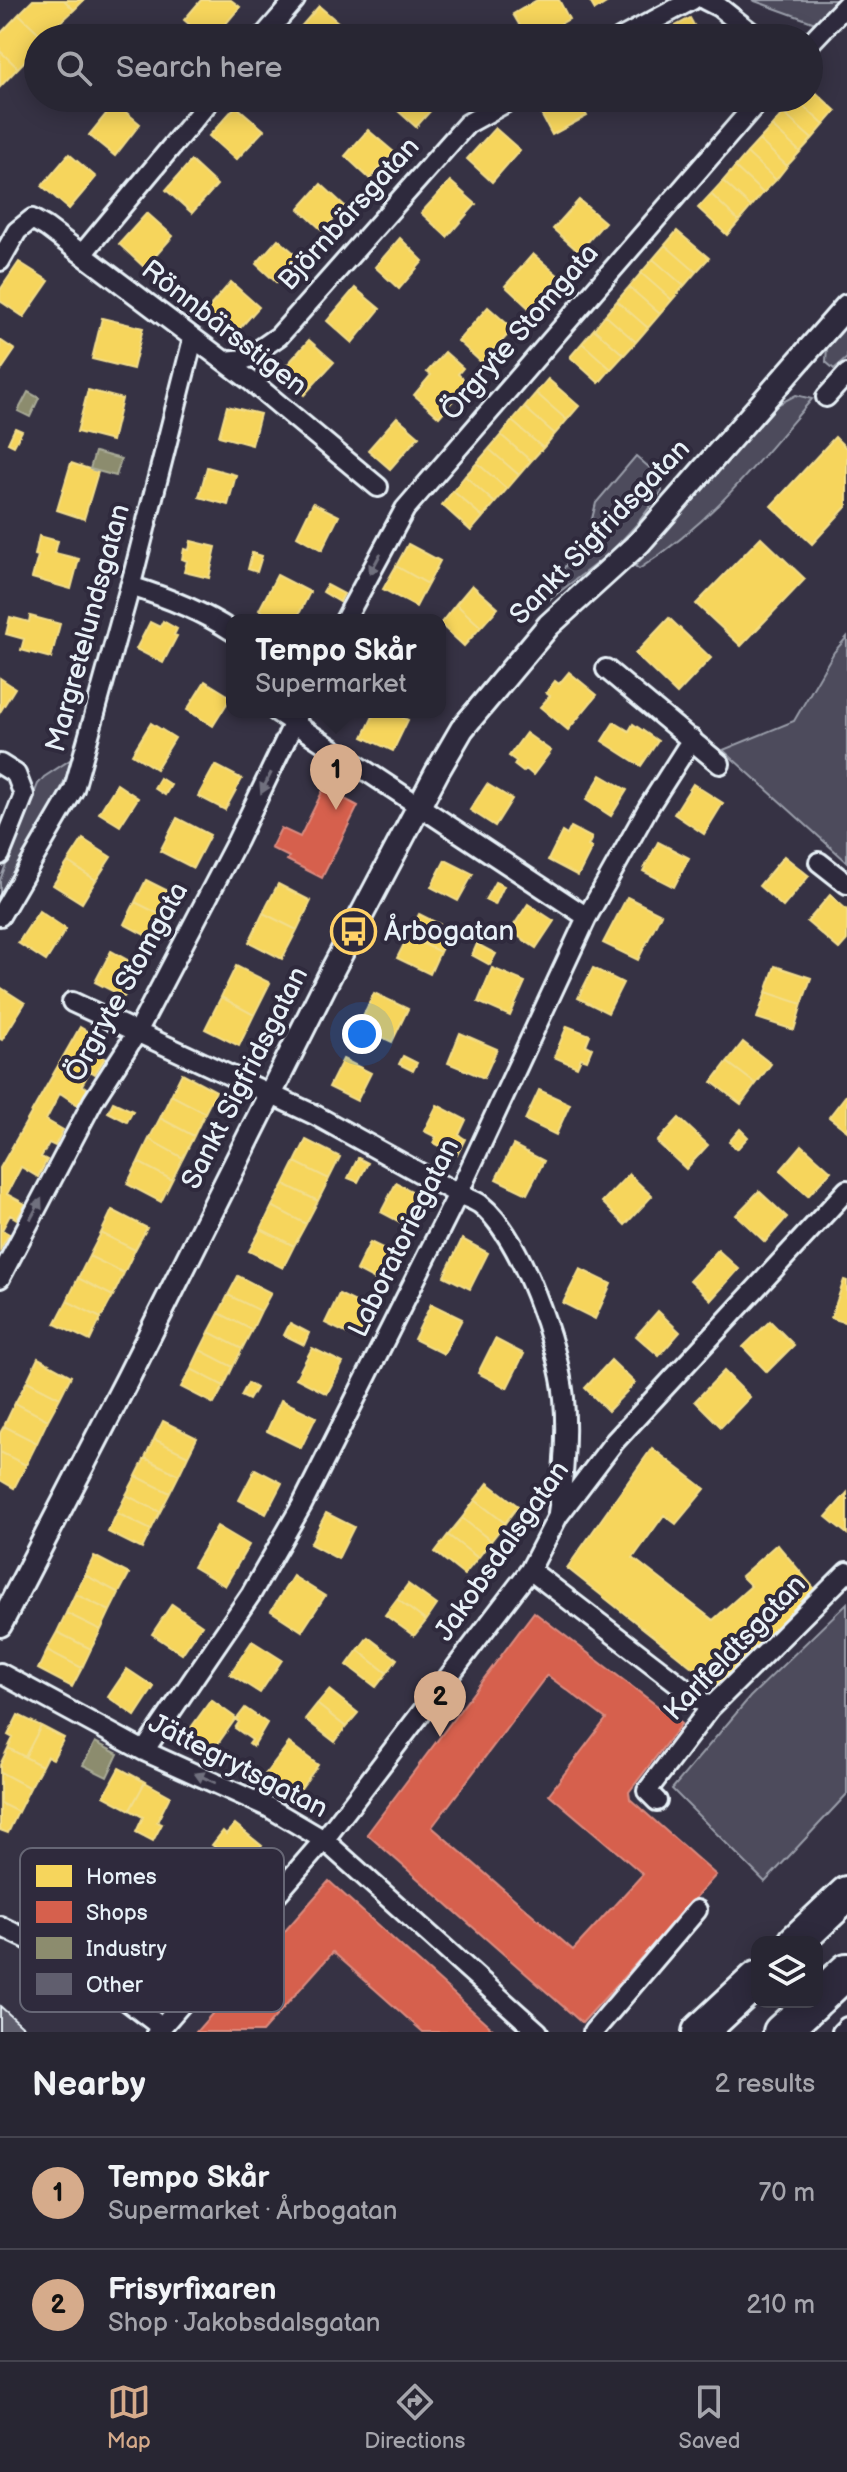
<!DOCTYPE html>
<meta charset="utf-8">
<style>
:root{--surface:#282633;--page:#302e3b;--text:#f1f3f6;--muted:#a5a5ac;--line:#44434e;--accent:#d6ab8b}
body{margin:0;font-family:"Balsamiq Sans",sans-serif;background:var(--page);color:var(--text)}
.controls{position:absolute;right:24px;bottom:24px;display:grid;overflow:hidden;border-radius:16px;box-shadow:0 4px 20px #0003}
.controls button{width:72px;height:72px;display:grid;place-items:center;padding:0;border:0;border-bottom:2px solid var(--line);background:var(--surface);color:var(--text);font:40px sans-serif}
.you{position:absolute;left:362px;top:1034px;width:28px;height:28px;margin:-20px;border:6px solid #fff;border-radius:50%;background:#1a73e8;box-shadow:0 0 0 12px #1a73e833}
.badge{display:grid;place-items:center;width:52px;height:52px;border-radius:50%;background:var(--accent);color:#111;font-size:26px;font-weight:700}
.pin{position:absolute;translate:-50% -66px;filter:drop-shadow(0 2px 4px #0008)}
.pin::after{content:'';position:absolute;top:42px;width:28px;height:24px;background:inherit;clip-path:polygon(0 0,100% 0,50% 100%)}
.popup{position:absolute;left:226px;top:614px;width:220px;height:104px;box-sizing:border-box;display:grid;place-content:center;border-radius:16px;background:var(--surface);filter:drop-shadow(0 2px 6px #0005);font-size:26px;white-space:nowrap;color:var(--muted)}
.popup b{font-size:30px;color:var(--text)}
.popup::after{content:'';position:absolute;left:50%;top:100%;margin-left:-16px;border:16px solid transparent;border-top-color:var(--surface)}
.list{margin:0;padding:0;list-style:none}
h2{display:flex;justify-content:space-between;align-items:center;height:104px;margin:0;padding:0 32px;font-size:34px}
h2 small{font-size:26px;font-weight:400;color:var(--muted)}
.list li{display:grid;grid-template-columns:52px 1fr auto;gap:24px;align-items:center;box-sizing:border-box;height:112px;padding:0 32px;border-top:2px solid var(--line)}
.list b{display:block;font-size:30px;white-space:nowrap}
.list p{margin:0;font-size:26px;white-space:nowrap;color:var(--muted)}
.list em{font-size:26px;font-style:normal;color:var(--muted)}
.icon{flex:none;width:44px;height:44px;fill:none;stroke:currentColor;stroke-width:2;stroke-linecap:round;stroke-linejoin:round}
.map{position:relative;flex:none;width:847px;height:2032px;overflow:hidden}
.search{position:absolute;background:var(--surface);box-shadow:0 4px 20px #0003;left:24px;right:24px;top:24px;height:88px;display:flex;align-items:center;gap:20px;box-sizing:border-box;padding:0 28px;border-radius:44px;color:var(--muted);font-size:30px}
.sheet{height:328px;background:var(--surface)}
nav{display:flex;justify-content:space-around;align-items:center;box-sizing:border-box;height:112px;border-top:2px solid var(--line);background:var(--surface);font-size:22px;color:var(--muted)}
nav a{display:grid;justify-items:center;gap:4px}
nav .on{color:var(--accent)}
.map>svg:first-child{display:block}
</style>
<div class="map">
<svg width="847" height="2032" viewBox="0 0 847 2032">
<rect width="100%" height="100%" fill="#363244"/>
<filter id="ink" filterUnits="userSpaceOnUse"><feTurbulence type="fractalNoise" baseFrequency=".0125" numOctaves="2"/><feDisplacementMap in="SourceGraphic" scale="16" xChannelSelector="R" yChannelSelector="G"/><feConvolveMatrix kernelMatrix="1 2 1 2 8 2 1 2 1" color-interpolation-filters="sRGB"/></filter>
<g filter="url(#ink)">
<path fill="#4d4b5c" stroke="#9a9eaa" stroke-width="2" d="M752,0h85l-19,24z
M847,324v34l-13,11 -8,-7 1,-16z
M796,395l16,4c-54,63 -101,124 -173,170l-4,-3 140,-160z
M636,456l22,19 4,16 -25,33 -27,29 -61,47 -4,-4 44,-65 7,-28z
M847,637v225l-124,-112 71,-29 40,-69z
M70,760l2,1c-18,50 -45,94 -72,139v-20l38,-96 6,-7z
M847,1603v191l-82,88 -93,-93 78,-92z"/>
<path fill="#f6d55c" stroke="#f2dd8b" stroke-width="2" d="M33,0h31l10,10 -30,28 -25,-24z
M64,0h20l-10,10z
M201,0h30l9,7 -26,31h-9l-21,-18z
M537,0h22l10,19 -34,19h-8l-14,-24z
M589,0h22l-16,10z
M319,6l26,22 -9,10h-29l-9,-8z
M19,14l25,24h-6v9l-20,21 -18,-17v-17z
M690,18l11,20h-43l-1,-2z
M0,51l18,17 -18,19z
M809,86l27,25 -12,14 -28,-26 13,-1z
M393,98h49l-26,29 -27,-24z
M536,98h41l10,18 -35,19 -19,-36z
M796,99l28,26 -12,14 -29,-26z
M115,103l25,21 -25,32 -26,-21z
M236,106l28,24 -28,30 -27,-24z
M783,113l29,26 -12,13 -28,-26z
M772,126l28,26 -13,14 -28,-26z
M495,128l25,22 -28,32 -25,-23z
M368,130l26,22 -24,27 -25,-23z
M759,140l28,26 -11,14 -29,-27z
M747,153l29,27 -13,13 -28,-26z
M69,154l27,23 -27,32 -27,-23z
M191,161l26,24 -25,28 -26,-23z
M735,167l28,26 -12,14 -28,-26z
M450,181l26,23 -29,33 -26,-24z
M723,181l28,26 -12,14 -28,-27z
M321,184l24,22 -22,25 -24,-22z
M711,194l28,27 -12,14 -29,-27z
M579,200l26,22 -26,30 -26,-23z
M147,213l26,23 -28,32 -26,-24z
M677,231l32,27 -13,14 -31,-27z
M400,238l23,23 -24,28 -24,-22z
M278,239l22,19 -23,25 -21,-19z
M665,245l31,27 -12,14 -31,-27z
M533,254l26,22 -18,21 3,2 -11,13 -28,-26z
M653,259l31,27 -12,14 -31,-27z
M19,262l30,19 -25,36 -24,-16v-11z
M641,273l31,27 -12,14 -31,-27z
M231,282l28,25 -27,30 -28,-24z
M629,287l31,27 -12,14 -31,-27z
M355,288l25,21 -28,34 -25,-22z
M617,301l31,27 -12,14 -31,-27z
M488,307l25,22 -31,34 -24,-22z
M605,315l31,27 -12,13 -30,-26z
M102,318l41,10 -10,41 -41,-10z
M594,329l30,26 -13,14 -29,-26z
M0,340l15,10 -15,22z
M309,340l25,22 -30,33 -24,-22z
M582,343l29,26 -12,14 -29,-26z
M445,352l18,16 -5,6 10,9 -29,34 -25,-22 17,-20 -4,-3z
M548,379l31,27 -12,14 -31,-27z
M88,390l34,9 -10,42 -35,-9z
M536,393l31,27 -12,14 -31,-27z
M227,406l33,8 -8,31 -33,-9z
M524,407l31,27 -12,14 -31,-27z
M397,417l22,19 -29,33 -22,-19z
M512,421l31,27 -12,13 -30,-26z
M15,428l7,3 -8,15 -6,-3z
M501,435l30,26 -12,14 -30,-26z
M835,437l12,12v57l-35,38 -41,-38z
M489,449l30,26 -12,14 -30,-26z
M71,463l27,9 -14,47 -27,-9z
M477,463l30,26 -12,14 -30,-27z
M207,467l29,8 -8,30 -29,-8z
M465,476l30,27 -12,14 -30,-26z
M453,491l30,26 -12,14 -29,-26z
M313,503l26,13 -17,34 -25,-14z
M39,536l19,5 -3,12 24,6 -8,30 -39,-11 6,-22 -3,-1z
M761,537l44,42 -64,67 -45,-42z
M191,541l25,6 -7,31 -25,-6 3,-11 -5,-2 2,-10 5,1z
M408,544l32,17 -12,23 -32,-18z
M252,553l10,3 -5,16 -9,-3z
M396,566l32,18 -12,23 -33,-18z
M277,575l33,17 -14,28h-16l-21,-10z
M327,585l17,9 -4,8 -17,-10z
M472,585l26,23 -17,19 -25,-23z
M456,604l25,23 -17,19 -24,-22z
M30,616l30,8 -9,34 -30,-8 3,-11 -18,-5 4,-17 19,5z
M669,618l42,40 -34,36 -42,-40z
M163,621l14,8 -3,6 3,1 -14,27 -27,-14 14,-27 10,5z
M569,672l28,23 -29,35 -28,-23 10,-11 -4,-3 9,-12 4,3z
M0,678l15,10 -15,24z
M205,681l26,16 -18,29 -26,-16z
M375,712h17l16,8 -15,31 -30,-14z
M614,722l15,9 4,-7 25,17 -17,25 -39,-25z
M151,723l24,15 -19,31 -24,-15z
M526,733l25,18 -18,24 -7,-6 -3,3 -9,-7 2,-4 -7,-5z
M215,765l27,14 -17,31 -27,-14z
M601,775l26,15 -16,26 -25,-16z
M160,778l11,7 -6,10 -11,-7z
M117,784l21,14 -18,28 -21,-13z
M487,784l25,15 -17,27 -25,-16z
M693,784l30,19 -19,31 -30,-20z
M177,818l33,17 -17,33 -33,-17z
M571,827l21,11 -4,8 4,2 -14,28 -30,-16 14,-28 5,3z
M83,839l28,18 -15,23 -28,-18z
M658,842l31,16 -15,29 -31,-16z
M784,856l25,20 -26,31 -24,-21z
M445,860l28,14 -15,27 -27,-14z
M68,862l28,18 -14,23 -29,-18z
M146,880l32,16 -11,22 -32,-16z
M495,882l9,4 -9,19 -10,-5z
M278,884l33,17 -14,29 -34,-17z
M830,895l17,15v30l-8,9 -32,-27z
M627,897l34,17 -23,46 -35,-17z
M135,902l32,16 -11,23 -32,-17z
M528,904l26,17 -18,27 -26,-17z
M39,911l27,18 -20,32 -28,-18z
M263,913l34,17 -15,29 -33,-17z
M419,914l32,16 -11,22 -32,-16z
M408,936l32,16 -10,22 -33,-16z
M477,944l19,10 -6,11 -18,-10z
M111,951l29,16 -16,30 -29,-15z
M236,966l34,17 -16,32 -33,-18z
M775,966l36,12 -9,26 -36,-12z
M492,968l33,14 -15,34 -32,-14z
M593,968l30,15 -15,30 -30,-15z
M0,987l25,16 -23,37 -2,-1z
M766,992l36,12 -8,26 -37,-12z
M374,993l34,16 -16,33 -34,-16z
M221,997l33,18 -15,31 -34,-17z
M567,1026l23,9 -4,10 6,3 -5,12 -6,-2 -4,9 -23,-10z
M80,1027l15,9 -8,12 18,10 -10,16 -5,-3 -8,14 6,4 -10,16 -18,-12 -14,27 17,10 -8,16 -6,-3 -8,14 6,3 -9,17 -17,-10 -14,27 18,10 -8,15 -7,-4 -8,15 7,4 -9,16v-82z
M460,1033l37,16 -13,29 -36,-15z
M743,1042l28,22 -15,20 -29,-22z
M403,1056l14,7 -4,8 -14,-7z
M343,1059l28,14 -14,28 -28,-14z
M727,1062l29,22 -15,20 -29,-22z
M182,1073l34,18 -11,22 -34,-18z
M539,1090l31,14 -14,31 -31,-15z
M847,1094v37l-18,-14z
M171,1095l34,18 -11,23 -34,-18z
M113,1102l20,9 -6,11 -19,-10z
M437,1105l29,15 -7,15 6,4 -8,16 -24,-12 3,-6 -12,-6z
M160,1118l34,18 -11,22 -34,-19z
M679,1118l29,27 -22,24 -29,-27z
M740,1129l8,8 -11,12 -8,-7z
M149,1139l34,19 -11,22 -34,-18z
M306,1140l34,17 -11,22 -34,-17z
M513,1145l31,16 -17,33 -31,-15z
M802,1145l29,26 -23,25 -28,-25z
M358,1158l10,5 -10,19 -10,-4z
M138,1162l34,18 -11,22 -34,-18z
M295,1162l34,17 -11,22 -34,-17z
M629,1174l23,22 -27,29 -23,-23z
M396,1183l33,17 -16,29 -32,-17z
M284,1184l34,17 -12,23 -34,-18z
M759,1191l28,26 -22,25 -29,-27z
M272,1206l34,18 -12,22 -33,-17z
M112,1210l35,18 -12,22 -34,-17z
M261,1229l33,17 -11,22 -34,-17z
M101,1233l34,17 -11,23 -35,-17z
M462,1239l26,14 -18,36 -26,-13z
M370,1242l29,14 -15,29 -28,-15z
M718,1250l21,19 -28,31 -21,-20z
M89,1256l35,17 -11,23 -35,-18z
M580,1269l31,15 -16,35 -32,-16z
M238,1276l33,17 -10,18 -33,-16z
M78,1278l35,18 -12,22 -34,-17z
M844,1280l3,1v42l-16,-5z
M339,1294l33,16 -14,29 -33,-16z
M228,1295l33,16 -9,19 -33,-17z
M67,1301l34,17 -11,23 -35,-17z
M431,1304l31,15 -18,35 -30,-15z
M658,1311l22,21 -21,24 -23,-20z
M219,1313l33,17 -10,19 -33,-17z
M770,1321l24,24 -27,27 -24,-25z
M290,1323l19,10 -5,12 -20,-10z
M209,1332l33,17 -9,18 -33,-17z
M495,1339l29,15 -17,34 -29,-15z
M312,1348l31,15 -16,31 -31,-16z
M200,1350l33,17 -9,19 -33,-17z
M38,1358l33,18 -11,22 -33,-17z
M611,1360l24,23 -27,28 -23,-23z
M191,1369l33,17 -10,18 -33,-17z
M724,1371l26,26 -29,30 -26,-26z
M27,1381l33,17 -12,22 -33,-17z
M248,1383l8,5 -7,12 -8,-4z
M281,1400l35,17 -15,31 -34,-17z
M15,1403l33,17 -11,23 -33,-17z
M163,1421l34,17 -9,18 -34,-17z
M4,1426l33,17 -11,22 -26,-13v-19z
M154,1439l34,17 -9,19 -34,-17z
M652,1448l53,41 -29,35 -12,-9 -31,43 80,62 38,-34 -10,-10 36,-32 41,49 -102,93 -149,-118z
M0,1452l26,13 -12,23 -14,-8z
M145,1458l34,17 -9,18 -34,-17z
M255,1469l27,14 -16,31 -27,-14z
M136,1476l34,17 -10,19 -34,-17z
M488,1483l30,23 -13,17 -30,-23z
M847,1493v41l-21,-17z
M126,1495l34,17 -9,18 -34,-17z
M475,1500l30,23 -14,18 -29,-23z
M117,1513l34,17 -9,19 -34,-17z
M326,1513l28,14 -16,32 -28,-15z
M462,1518l29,23 -13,17 -30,-23z
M217,1526l32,19 -24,41 -32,-19z
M448,1535l30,23 -14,17 -29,-23z
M94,1556l35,18 -10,19 -34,-18z
M85,1575l34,18 -9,18 -35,-17z
M293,1576l32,20 -23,35 -31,-20z
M408,1584l29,21 -11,16 -29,-22z
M75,1594l35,17 -9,19 -35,-17z
M397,1599l29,22 -12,15 -29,-21z
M172,1604l30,21 -20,29 -30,-20z
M66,1613l35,17 -10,19 -34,-17z
M57,1632l34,17 -9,19 -35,-18z
M368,1637l29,22 -10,14 -29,-23z
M252,1641l30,19 -22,33 -30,-19z
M47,1650l35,18 -10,19 -34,-18z
M358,1650l29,23 -11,14 -29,-22z
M127,1669l27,18 -19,29 -27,-19z
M329,1690l29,23 -12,14 -29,-23z
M211,1700l25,18 -24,34 -25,-19z
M317,1704l29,23 -11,15 -30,-23z
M245,1708l22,15 -14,24 -4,-3 3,-4 -17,-12 4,-6 -3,-2z
M18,1715l23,11 -16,31 -17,-9 5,-10 -5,-3z
M41,1726l23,12 -11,21 -6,-3 -5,10 -17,-9z
M289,1743l29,22 -25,34 -30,-22z
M8,1748l34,18 -12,22 -30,-16v-7z
M119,1768l26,14 -15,28 -26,-14z
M0,1772l30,16 -12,24 -18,-9z
M145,1782l25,14 -13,26 5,2 -9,17 -17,-9 7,-15 -13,-7z
M0,1803l18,9 -10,21 -8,-3z
M235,1824l27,22 -30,36 -27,-23 10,-12 -3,-2 11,-14 3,3z
M185,1877l29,25 -26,30 -29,-24z
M60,1885l44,22 -16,33 -44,-23z
M140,1928l29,24 -26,32 -29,-25z"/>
<path fill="#d6604d" stroke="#db8c80" stroke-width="2" fill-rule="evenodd" d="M324,788l34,18 -36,72 -35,-18 2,-3 -18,-9 10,-20 19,9z
M534,1612l147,112 -52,68 1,7 86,76 -134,148 -215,-189zM547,1675l59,44 -57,75 94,80 -70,76 -141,-123z
M329,1881l167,151h-73l-90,-80 -71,80h-66z"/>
<path fill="#8c8c6e" stroke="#a8aa97" stroke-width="2" d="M28,392l11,6 -9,19 -12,-6z
M95,452l26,7 -5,17 -26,-7z
M95,1742l23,12 -11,23 -24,-12z"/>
<path fill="#605e6e" stroke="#e8f1f8" stroke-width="2" d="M0,2006l10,9 19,17h-29z"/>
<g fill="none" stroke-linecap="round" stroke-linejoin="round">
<defs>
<path id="minor" d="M705,0l14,7 39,31
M262,38l33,-38
M621,38l71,-38
M809,44l38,-40
M83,253l129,-155
M0,261l17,-30 15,-12 14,8 206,155 126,105
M225,361l21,-2 33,-23 188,-212 47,-26
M826,397l21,-23
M130,586c36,11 70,24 102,45
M345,620l60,-111 356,-411
M606,669l114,95
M277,712l310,205
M0,764l16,10 8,21 -24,60
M819,862l28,22
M0,916l74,-127 59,-213 60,-237
M72,1002l243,113 143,79c7,3 16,6 22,10 41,32 79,143 84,194 3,38 0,77 -6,115
M0,1278l93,-177 43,-67 101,-193 62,-129
M530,1570l180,138
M0,1673l144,78 124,56 56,33 214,192
M144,1751l107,-157 51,-89 156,-311 129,-277 61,-109 44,-69
M657,1801l-10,-10 63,-83 137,-136
M0,1926l60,29 41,26 60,46
M157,2032l167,-192 206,-270 28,-54 57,-75 232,-251
M593,2032l104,-122
M842,2032l5,-5"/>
<path id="tertiary" d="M0,1625l128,-247 206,-411 103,-195 25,-43 87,-104 91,-83 207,-236"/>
<path id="motorway" d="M796,1942l51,-48
M817,1999l30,-28
M700,2032l57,-53
M781,2032l33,-30"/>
</defs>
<use href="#minor" stroke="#e8f1f8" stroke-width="24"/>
<use href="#tertiary" stroke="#e8f1f8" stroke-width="28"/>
<use href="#motorway" stroke="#e8f1f8" stroke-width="40"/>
<use href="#minor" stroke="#2f2a3d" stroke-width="18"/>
<use href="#tertiary" stroke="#2f2a3d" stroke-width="22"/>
<use href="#motorway" stroke="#2f2a3d" stroke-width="34"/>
</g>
<defs><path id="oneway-solid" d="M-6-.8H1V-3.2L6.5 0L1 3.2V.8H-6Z" transform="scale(2)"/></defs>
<g fill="#70707e">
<use href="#oneway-solid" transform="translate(375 564) rotate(118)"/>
<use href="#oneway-solid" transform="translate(266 783) rotate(116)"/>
<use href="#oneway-solid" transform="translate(36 1209) rotate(-62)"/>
<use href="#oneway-solid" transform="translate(205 1778) rotate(-156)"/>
</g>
</g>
<defs>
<symbol id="bus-ring" viewBox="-11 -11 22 22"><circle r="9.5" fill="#2f2a3d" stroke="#ffd166" stroke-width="1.5"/><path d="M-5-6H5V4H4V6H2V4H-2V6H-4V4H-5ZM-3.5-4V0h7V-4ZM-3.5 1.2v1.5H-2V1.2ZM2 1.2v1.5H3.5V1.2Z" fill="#ffd166"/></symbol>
</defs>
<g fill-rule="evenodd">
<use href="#bus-ring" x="328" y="906" width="51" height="51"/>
</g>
<g text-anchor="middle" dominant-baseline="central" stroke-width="8" stroke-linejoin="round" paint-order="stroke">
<g font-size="28" fill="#e8f1f8" stroke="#2f2a3d">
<text transform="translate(349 214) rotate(-48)">Björnbärsgatan</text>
<text transform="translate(224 328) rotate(38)">Rönnbärsstigen</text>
<text transform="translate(520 332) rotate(-49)">Örgryte Stomgata</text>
<text transform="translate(600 532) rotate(-46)">Sankt Sigfridsgatan</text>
<text transform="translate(88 628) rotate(-75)">Margretelundsgatan</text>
<text transform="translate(127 982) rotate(-61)">Örgryte Stomgata</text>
<text transform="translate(245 1078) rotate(-63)">Sankt Sigfridsgatan</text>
<text transform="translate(404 1238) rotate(-64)">Laboratoriegatan</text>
<text transform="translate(502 1551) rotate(-55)">Jakobsdalsgatan</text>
<text transform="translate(735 1648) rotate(-46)">Karlfeldtsgatan</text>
<text transform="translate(238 1766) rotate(27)">Jättegrytsgatan</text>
</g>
<g font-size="28" fill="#e8f1f8" stroke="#2f2a3d" text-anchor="start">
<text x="384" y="931">Årbogatan</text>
</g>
</g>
<rect x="20" y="1848" width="264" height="164" rx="12" fill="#2f2a3d" stroke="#666675" stroke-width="2"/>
<rect x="36" y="1865" width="36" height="22" fill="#f6d55c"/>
<rect x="36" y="1901" width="36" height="22" fill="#d6604d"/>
<rect x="36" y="1937" width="36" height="22" fill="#8c8c6e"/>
<rect x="36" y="1973" width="36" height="22" fill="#605e6e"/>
<g font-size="22" fill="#e8f1f8">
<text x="86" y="1884">Homes</text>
<text x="86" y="1920">Shops</text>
<text x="86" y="1956">Industry</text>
<text x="86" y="1992">Other</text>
</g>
</svg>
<div class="controls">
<button><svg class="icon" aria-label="layers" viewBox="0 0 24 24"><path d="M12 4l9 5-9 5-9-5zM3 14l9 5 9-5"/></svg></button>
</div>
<div class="you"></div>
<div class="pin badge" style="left:336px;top:810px">1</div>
<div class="popup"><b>Tempo Skår</b>Supermarket</div>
<div class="pin badge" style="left:440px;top:1737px">2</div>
<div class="search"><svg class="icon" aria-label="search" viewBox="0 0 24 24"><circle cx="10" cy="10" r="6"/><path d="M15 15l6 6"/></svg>Search here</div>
</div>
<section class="sheet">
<h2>Nearby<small>2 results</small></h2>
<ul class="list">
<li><span class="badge">1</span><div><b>Tempo Skår</b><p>Supermarket · Årbogatan</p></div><em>70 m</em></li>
<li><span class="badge">2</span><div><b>Frisyrfixaren</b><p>Shop · Jakobsdalsgatan</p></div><em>210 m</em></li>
</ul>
</section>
<nav>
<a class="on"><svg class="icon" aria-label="map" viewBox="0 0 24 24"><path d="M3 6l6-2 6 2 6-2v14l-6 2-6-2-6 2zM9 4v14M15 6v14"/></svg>Map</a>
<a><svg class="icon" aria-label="directions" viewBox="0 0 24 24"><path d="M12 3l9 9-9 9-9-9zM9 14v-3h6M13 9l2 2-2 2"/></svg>Directions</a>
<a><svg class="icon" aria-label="saved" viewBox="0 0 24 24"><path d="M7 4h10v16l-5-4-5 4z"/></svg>Saved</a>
</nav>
